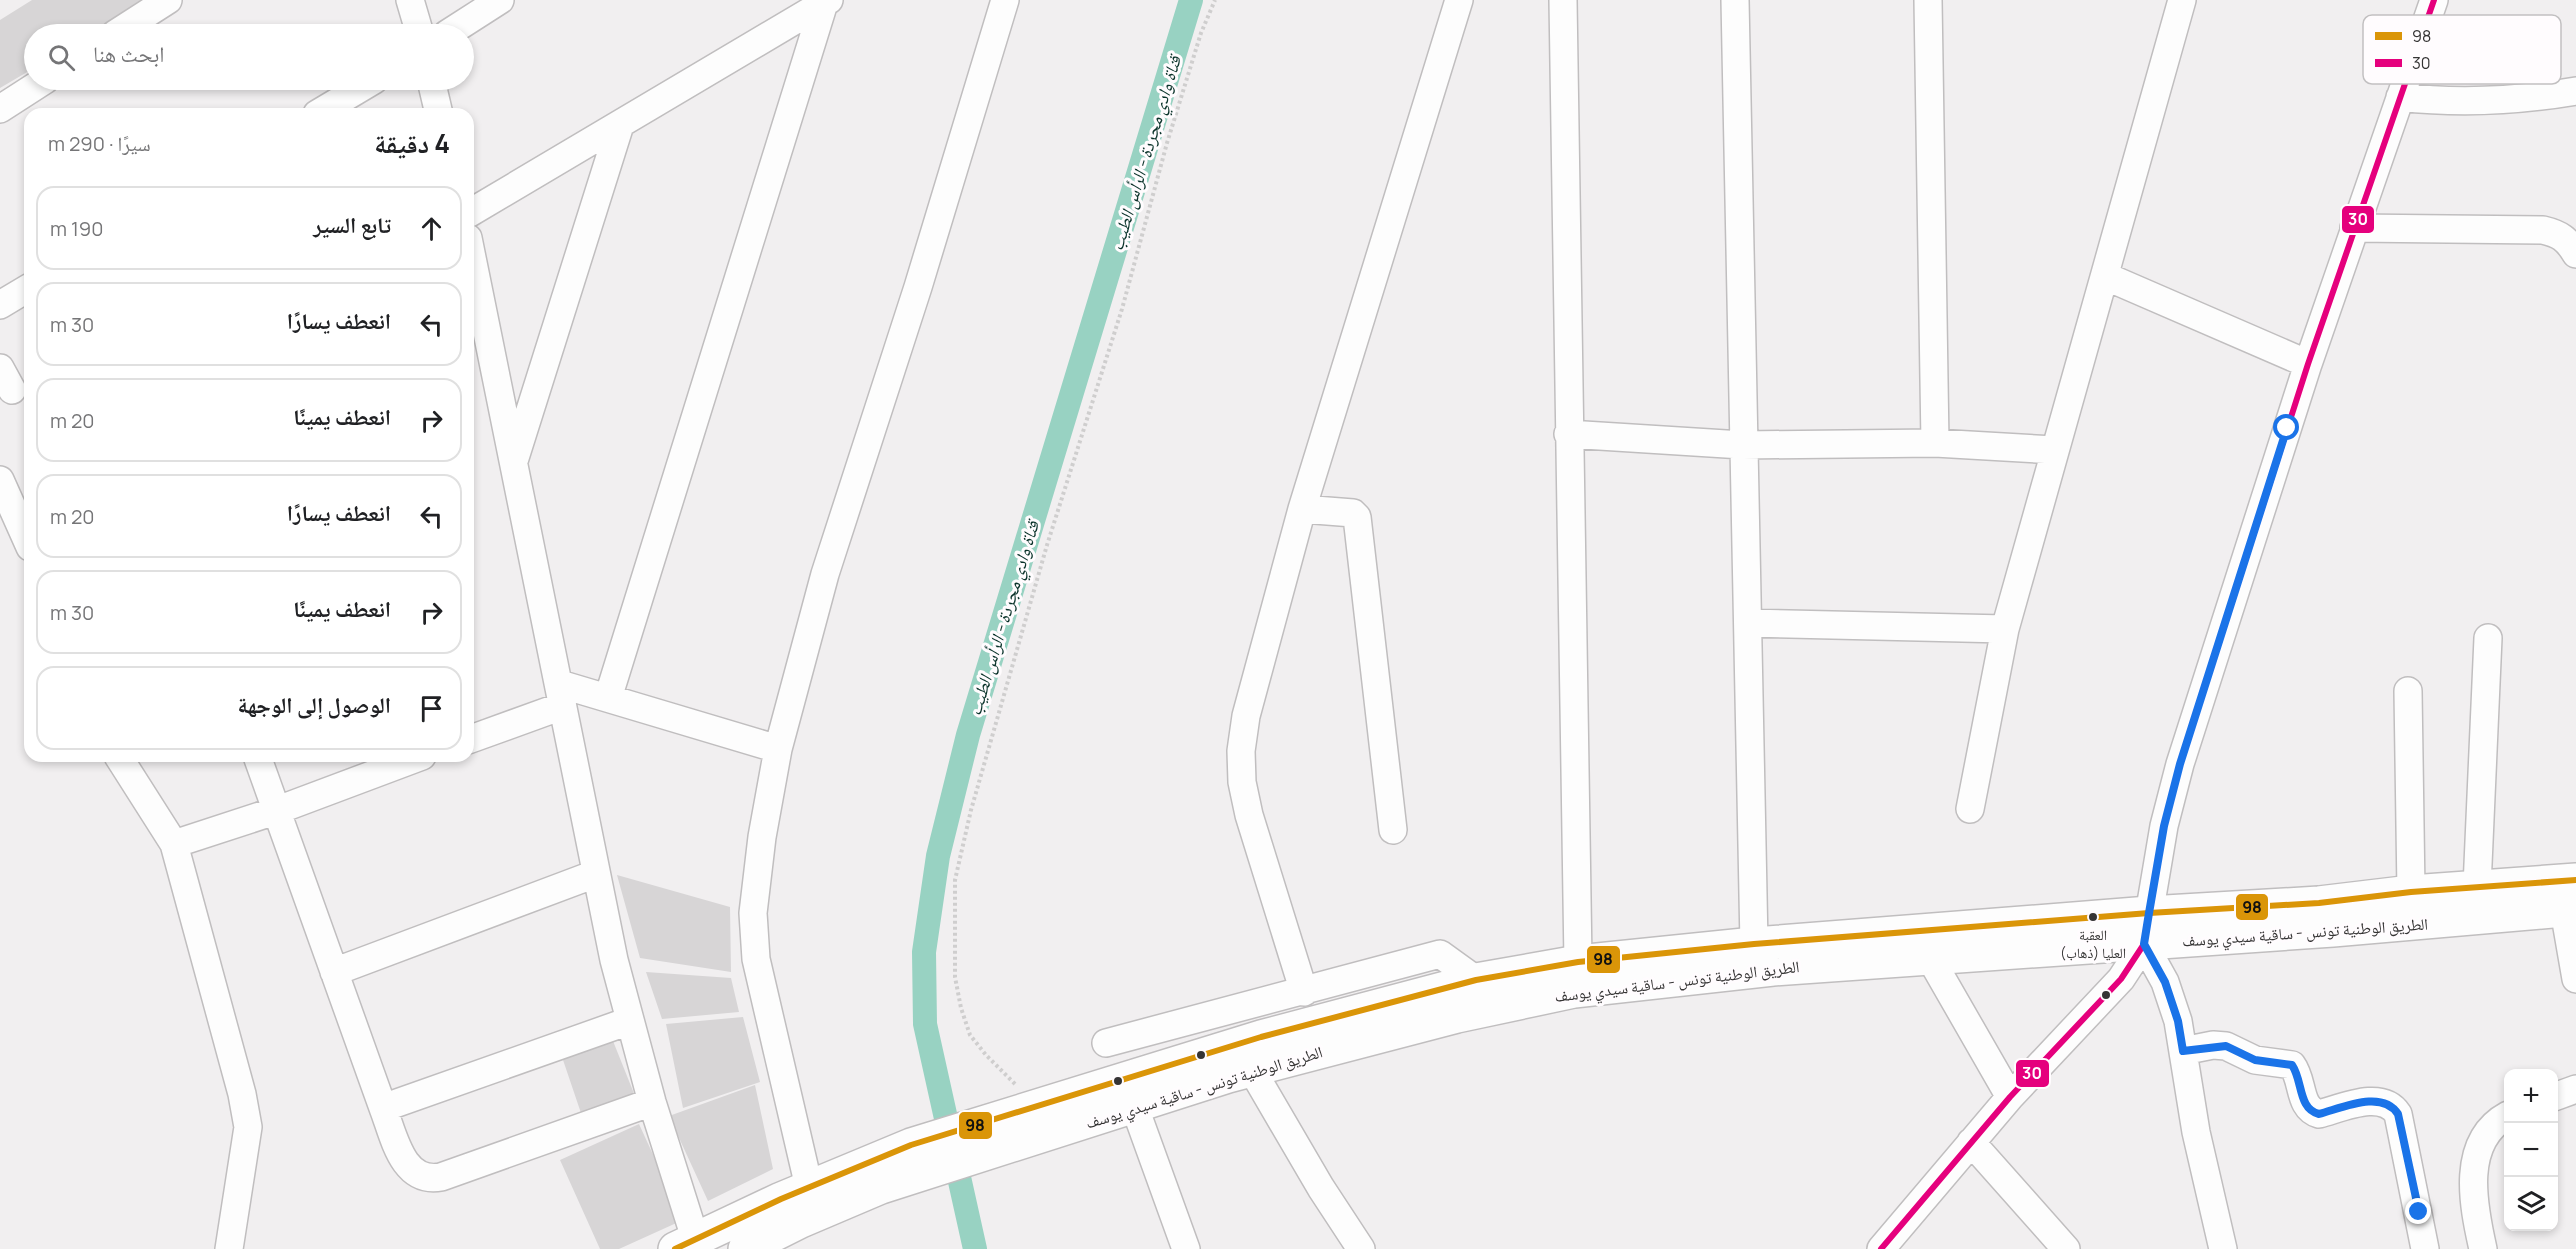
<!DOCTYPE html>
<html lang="ar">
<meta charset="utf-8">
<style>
:root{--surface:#fff;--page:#f2f2f2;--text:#202124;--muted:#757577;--line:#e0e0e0}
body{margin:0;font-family:Manrope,"Noto Naskh Arabic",sans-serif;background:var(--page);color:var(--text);direction:rtl}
.controls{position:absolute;right:18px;bottom:18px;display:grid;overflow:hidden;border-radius:12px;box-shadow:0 3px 9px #0003}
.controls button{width:54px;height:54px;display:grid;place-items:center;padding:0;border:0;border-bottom:2px solid var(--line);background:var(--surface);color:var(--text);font:30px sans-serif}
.stop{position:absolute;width:18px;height:18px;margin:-14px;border:4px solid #1a73e8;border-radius:50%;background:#fff}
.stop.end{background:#1a73e8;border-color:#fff;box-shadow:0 2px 6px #0008}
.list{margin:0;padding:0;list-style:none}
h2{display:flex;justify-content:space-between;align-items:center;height:78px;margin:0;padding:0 24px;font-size:26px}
h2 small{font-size:20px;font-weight:400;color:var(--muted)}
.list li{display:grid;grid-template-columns:39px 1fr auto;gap:18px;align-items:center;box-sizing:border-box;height:84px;margin:0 12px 12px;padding:0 12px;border:2px solid var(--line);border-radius:18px}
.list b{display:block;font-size:22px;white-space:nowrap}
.list em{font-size:20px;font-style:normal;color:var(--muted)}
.icon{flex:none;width:33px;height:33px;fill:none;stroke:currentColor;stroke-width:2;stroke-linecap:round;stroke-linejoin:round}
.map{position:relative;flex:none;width:2576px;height:1249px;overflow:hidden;direction:ltr}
.search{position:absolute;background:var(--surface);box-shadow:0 3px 9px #0003;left:24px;top:24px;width:450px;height:66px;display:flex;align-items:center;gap:15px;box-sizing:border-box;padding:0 21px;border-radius:33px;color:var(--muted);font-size:22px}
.panel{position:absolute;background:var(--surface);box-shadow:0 3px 9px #0003;left:24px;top:108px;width:450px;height:654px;border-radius:18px;direction:rtl}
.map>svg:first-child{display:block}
</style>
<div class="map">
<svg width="2576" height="1249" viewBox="0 0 2576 1249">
<rect width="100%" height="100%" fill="#f1eff0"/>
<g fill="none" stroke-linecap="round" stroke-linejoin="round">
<path stroke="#98d2c2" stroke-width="24" d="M975,1249l-50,-225 -1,-72 14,-96 30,-121 223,-735"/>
</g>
<path fill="#d7d5d6" d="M32,0h112v5l-51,29h-59v34l-34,20v-68z
M617,875l113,32 1,65 -91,-14z
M646,972l85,6 8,34 -77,7z
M743,1017l17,65 -77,26 -17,-84z
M613,1041l22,55 -53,20 -20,-59z
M755,1085l18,84 -65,32 -39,-85z
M639,1124l44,96 -64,29h-19l-40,-89z"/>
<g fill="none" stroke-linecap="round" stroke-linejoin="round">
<defs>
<path id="minor" d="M410,0l10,34
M1563,0l15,962
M1735,0l19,944
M1928,0l7,443
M115,34l53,-34
M447,34l53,-34
M431,80l8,34
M2400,97c60,7 117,4 176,-6
M0,109l45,-29
M317,114l57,-34
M468,214l361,-214
M2354,228l189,2c17,4 24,9 33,24
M468,238l146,722 38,142 43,136
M2105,276l203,88
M0,305l30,-18
M0,368l12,22
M1568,434l174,11 193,-2 119,7
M514,461l106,-336
M0,480l30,67
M1302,509l51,4 4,4 36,313
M1748,623l257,6
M560,684l218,65
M2408,691l3,201
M608,698l216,-695
M468,740l94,-34
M118,756l56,88 68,250 6,33 -19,122
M257,756l126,352c11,28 19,76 58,69l211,-75
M1970,809l35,-180 177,-629
M174,844l104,-34 144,-54
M2477,887l11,-249
M2564,910l12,69
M2144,944l21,38 13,39 18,111 27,117
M1929,956l81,141
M334,972l261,-98
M1304,992l-55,-177 -7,-33 -1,-31 5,-35 56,-207 157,-509
M1106,1043l334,-89 36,26
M2183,1051l30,-6 13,1 29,14 37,5c12,16 6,43 27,49 23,-6 63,-25 79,0l27,135
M1252,1070l69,118 40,61
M2554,1097l22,-8
M383,1108l246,-87
M1135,1108l51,141
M1971,1142l95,107
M809,1187l-53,-228 -3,-46 9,-76 16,-88 47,-175 93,-287 87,-287
M1881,1249l129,-152 111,-118 23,-35 20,-118 16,-62 128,-400 126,-364
M2483,1249c-10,-44 -23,-108 25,-134"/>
<path id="highway" d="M675,1249l106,-50 130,-54 350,-108 215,-57 102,-18 176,-18 395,-31 170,-10 92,-11 165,-12
M745,1249l56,-28 80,-34 347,-111 229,-60 117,-25 199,-22 560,-39 243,-21"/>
</defs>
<use href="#minor" stroke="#c0bebf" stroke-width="30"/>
<use href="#highway" stroke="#c0bebf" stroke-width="36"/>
<path stroke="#cfcece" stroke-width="4" stroke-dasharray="3 3" stroke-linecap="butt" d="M1015,1084l-29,-29 -16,-20 -9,-27 -6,-31v-97l16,-70 76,-265 75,-236 45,-166 34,-110 14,-33"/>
<use href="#minor" stroke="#fdfdfd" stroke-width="27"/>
<use href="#highway" stroke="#fdfdfd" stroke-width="33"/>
<defs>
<path id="bus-1" d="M675,1249l106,-50 130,-54 350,-108 215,-57 102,-18 176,-18 395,-31 170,-10 92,-11 165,-12"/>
<path id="bus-2" d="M1881,1249l129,-152 111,-118 23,-35 20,-118 16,-62 128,-400 126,-364"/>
</defs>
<use href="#bus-1" stroke="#fffcfe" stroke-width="10"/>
<use href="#bus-2" stroke="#fffcfe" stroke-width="10"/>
<use href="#bus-1" stroke="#da9508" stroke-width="6"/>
<use href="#bus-2" stroke="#e5007d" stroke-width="6"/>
</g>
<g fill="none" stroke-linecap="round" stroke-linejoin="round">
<path stroke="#1a73e8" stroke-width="8" d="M2287,428l-107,336 -16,62 -15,87 -5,31 21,38 13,39 5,30 43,-5 29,14 37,5c11,16 6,44 27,49 23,-6 63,-25 79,0l21,98"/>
</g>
<g fill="#353434" stroke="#fffcfe" stroke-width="2">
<circle cx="2093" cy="917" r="5"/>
<circle cx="2106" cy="995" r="5"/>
<circle cx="1201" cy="1055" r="5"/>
<circle cx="1118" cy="1081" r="5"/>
</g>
<g text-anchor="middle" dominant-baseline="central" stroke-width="6" stroke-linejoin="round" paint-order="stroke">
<g font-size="14" fill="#353434" stroke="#fffcfe">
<text x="2093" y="934">العقبة<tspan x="2093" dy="18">العليا (ذهاب)</tspan></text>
</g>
<g font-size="16" fill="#353434" stroke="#fffcfe">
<text transform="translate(2305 932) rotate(-4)">الطريق الوطنية تونس - ساقية سيدي يوسف</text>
<text transform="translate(1677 981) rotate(-7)">الطريق الوطنية تونس - ساقية سيدي يوسف</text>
<text transform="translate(1204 1087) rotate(-17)">الطريق الوطنية تونس - ساقية سيدي يوسف</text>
</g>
<g font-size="18" font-style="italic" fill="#0a332a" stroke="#fffcfe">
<text transform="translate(1145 153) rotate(-73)">قناة وادي مجردة - الرأس الطيب</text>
<text transform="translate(1003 618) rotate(-73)">قناة وادي مجردة - الرأس الطيب</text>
</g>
</g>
<rect x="2363" y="15" width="198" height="69" rx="9" fill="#fffcfe" stroke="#c2c0c1" stroke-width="1.5"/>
<rect x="2375" y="32" width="27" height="8" fill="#da9508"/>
<rect x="2375" y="59" width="27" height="8" fill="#e5007d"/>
<g font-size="16" fill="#353434">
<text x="2412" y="42">98</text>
<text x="2412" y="69">30</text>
</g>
<g stroke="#fffcfe" stroke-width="2">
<rect x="2341" y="205" width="34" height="29" rx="6" fill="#e5007d"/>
<rect x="2235" y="893" width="34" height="28" rx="6" fill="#da9508"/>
<rect x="1586" y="945" width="35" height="29" rx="6" fill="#da9508"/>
<rect x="2015" y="1059" width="35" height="29" rx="6" fill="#e5007d"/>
<rect x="958" y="1111" width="35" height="29" rx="6" fill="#da9508"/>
</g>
<g font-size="16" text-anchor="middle" font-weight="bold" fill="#fff">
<text x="2358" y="225">30</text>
<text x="2032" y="1079">30</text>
</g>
<g font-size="16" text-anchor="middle" font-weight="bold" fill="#111">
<text x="2252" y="913">98</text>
<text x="1603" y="965">98</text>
<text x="975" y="1131">98</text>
</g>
</svg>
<div class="controls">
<button>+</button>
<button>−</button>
<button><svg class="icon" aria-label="layers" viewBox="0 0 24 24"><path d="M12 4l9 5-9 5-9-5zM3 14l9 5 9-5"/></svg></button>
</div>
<div class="stop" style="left:2287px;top:428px"></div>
<div class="stop end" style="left:2419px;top:1212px"></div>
<div class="search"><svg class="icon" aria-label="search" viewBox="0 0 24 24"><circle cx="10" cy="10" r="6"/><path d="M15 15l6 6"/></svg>ابحث هنا</div>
<section class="panel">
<h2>4 دقيقة<small>سيرًا · 290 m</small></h2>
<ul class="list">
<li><svg class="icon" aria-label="ahead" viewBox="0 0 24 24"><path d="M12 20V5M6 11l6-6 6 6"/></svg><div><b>تابع السير</b></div><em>190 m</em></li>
<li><svg class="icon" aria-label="left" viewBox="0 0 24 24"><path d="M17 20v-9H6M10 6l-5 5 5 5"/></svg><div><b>انعطف يسارًا</b></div><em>30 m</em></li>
<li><svg class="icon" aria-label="right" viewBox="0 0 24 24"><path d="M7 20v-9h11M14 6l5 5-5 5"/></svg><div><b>انعطف يمينًا</b></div><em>20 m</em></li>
<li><svg class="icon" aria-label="left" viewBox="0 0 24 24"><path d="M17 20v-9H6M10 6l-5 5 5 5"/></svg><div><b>انعطف يسارًا</b></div><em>20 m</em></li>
<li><svg class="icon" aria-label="right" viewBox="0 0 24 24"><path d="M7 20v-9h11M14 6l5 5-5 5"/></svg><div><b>انعطف يمينًا</b></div><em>30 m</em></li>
<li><svg class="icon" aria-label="arrive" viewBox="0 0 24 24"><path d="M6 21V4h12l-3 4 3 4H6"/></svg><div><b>الوصول إلى الوجهة</b></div></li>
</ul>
</section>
</div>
